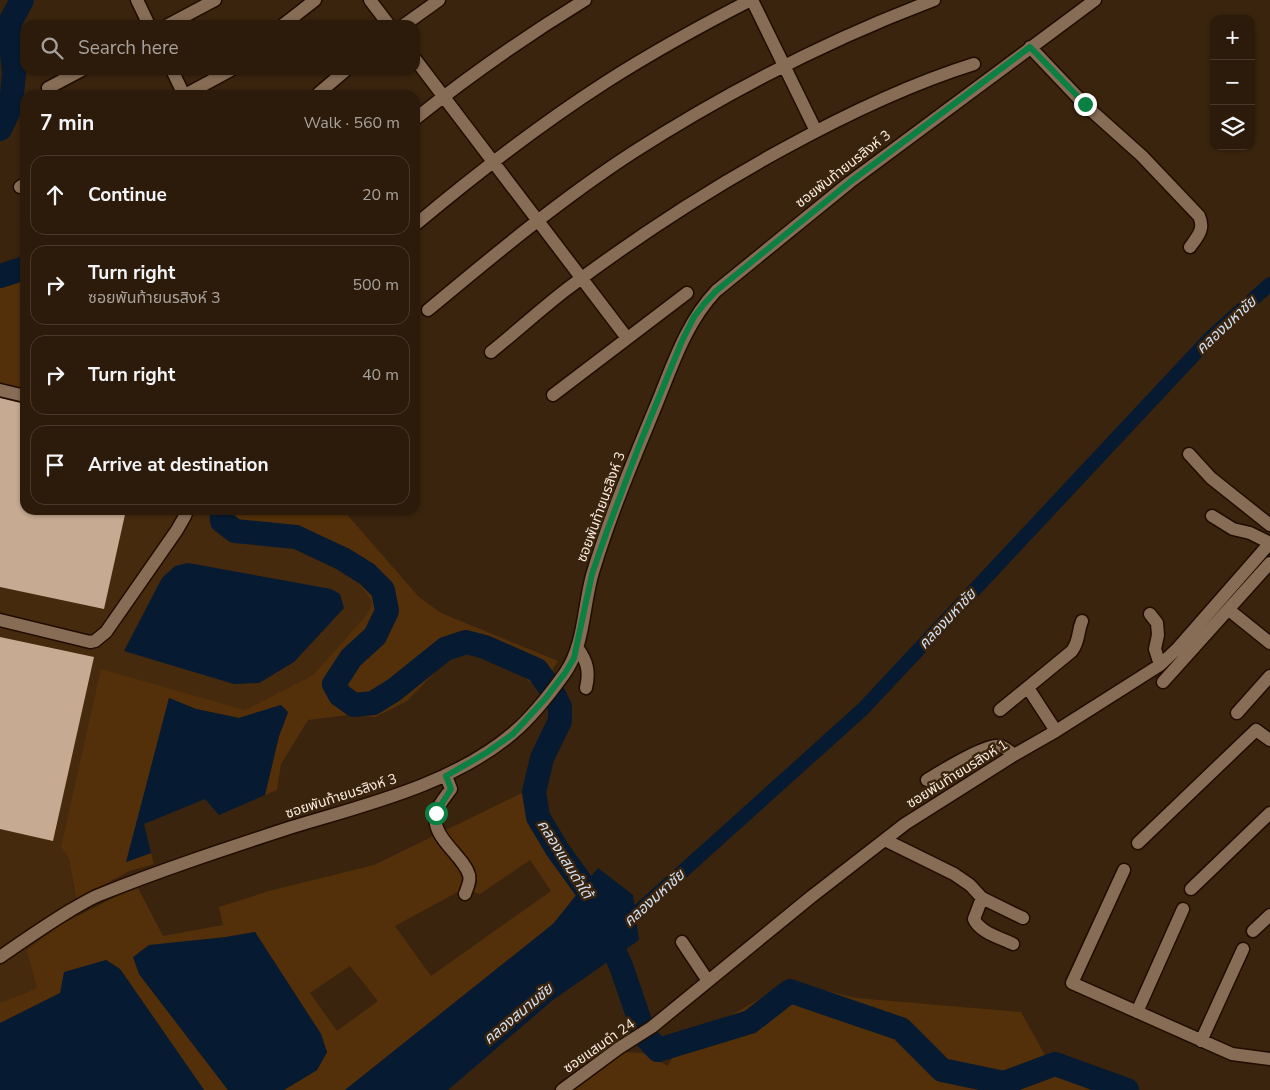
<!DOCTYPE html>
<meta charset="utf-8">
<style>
:root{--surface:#2c1b0a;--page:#342413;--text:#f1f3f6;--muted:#a6a19c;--line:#48392b}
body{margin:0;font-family:"Nunito Sans","Noto Sans Thai",sans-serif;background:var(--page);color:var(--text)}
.controls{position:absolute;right:15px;top:15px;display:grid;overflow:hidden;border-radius:10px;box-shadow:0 1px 4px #0004}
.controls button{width:45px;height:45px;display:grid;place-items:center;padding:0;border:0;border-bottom:1px solid var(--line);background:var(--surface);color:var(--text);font:25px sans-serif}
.stop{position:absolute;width:15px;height:15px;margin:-11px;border:4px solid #0b8043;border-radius:50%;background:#fff}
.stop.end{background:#0b8043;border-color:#fff;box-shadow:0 1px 5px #0008}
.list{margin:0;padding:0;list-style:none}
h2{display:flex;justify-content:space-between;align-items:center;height:65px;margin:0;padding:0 20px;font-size:21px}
h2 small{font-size:16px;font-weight:400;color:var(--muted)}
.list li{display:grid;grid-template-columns:32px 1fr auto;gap:15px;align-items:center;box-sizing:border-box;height:80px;margin:0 10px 10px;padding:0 10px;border:1px solid var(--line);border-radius:15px}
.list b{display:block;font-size:19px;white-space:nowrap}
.list p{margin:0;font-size:16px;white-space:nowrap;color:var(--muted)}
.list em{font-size:16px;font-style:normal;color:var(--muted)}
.icon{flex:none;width:28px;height:28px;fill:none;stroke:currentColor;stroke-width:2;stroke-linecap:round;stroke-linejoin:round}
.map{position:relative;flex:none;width:1270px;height:1090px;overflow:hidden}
.search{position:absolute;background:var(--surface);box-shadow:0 1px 4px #0004;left:20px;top:20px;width:400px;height:55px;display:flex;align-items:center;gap:12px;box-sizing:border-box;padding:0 18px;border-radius:15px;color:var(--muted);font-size:19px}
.panel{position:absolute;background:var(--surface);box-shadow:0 1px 4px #0004;left:20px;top:90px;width:400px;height:425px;border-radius:15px}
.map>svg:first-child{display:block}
</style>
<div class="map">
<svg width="1270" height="1090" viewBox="0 0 1270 1090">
<rect width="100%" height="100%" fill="#3a240e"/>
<path fill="#452a0e" d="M0,389l25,4v117h179l19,27 51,4 81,37 17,24 -4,11 -55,62 -68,35 -144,-40 -32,188 9,58 -18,9 -23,63 -37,15z"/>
<path fill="#533009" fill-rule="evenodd" d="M25,274v119l-25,-4v-110z
M204,510h139l76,87 22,16 117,48 -18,29 -31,-25 -39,-15 -25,12 -38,39 -32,16 -26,-2 -41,5 -27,44 -4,26 -12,5 14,-59 9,-23 -7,-8 -42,13 -43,-9 -27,-11 -42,164 24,-9 3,11 -24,7 -54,28 -7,-41 -8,-11 40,-178 144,41 68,-35 55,-62 4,-11 -17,-24 -81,-37 -51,-4z
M522,793l20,52 36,48 -25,31 -208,166h-61l33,-20 10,-18 -6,-18 -66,-102 -29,5 -87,37 89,116h-24l-84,-121 -14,-9 -46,33 -60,30v-20l37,-15 -10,-38 33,-25 55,-28 23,-9 25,48 60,-11 -4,-18 50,-16 105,-26zM530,860l21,31 -120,85 -36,-50 68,-37 17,5zM350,966l28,35 -41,30 -27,-38z
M789,982l67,16 165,14 25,45 57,33h-534l51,-38 22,1 26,13 15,-30 52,-23z"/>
<path fill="#061a31" d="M188,563l143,26 9,5 4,14 -50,54 -35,21 -25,1 -110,-33 38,-73 13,-12z
M169,698l27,11 43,9 42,-13 7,7 -9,24 -14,59 -46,20 -14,-16 -61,25 7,29 -25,9z
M598,868l35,27 6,45 -86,60 -105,90h-103l208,-166z
M255,932l66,102 6,18 -10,18 -33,20h-56l-89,-116 -6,-17 16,-12 77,-8z
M106,960l14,9 84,121h-204v-67l60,-30 4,-21z"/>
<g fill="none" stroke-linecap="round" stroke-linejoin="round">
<path stroke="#061a31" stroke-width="14" d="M622,926l241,-217 347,-371 60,-54"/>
<path stroke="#061a31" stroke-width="24" d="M0,129l11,-23 3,-33 -5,-49 13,-24
M0,276l25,-8
M221,510l1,11 13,10 61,6 47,22 24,15 16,16 4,21 -12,25 -24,22 -17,26 6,11 14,10 19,-2 21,-13 51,-41 21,-7 19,5 52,23 14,19 9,18v14l-18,37 -8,34 4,25 19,32 31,43 33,74 24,70 13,14 92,-28 40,-31 111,38 41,41 62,13 51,-19 72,26"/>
</g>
<path fill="#c6aa91" d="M0,398l25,6v106h101l-22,99 -104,-22z
M0,637l94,20 -41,184 -53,-12z"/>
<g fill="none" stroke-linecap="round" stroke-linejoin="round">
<defs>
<path id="minor" d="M137,0l12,25
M370,0l19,25
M752,0l64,131
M168,25l47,-25
M283,25l32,-25
M404,25l35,-25
M1030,47l55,58 57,51 57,60c6,13 -1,20 -9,31
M415,59l212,279
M172,70l12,25
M48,88l34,-18
M319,93l27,-23
M185,95l46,-25
M415,119c54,-43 111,-83 170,-119
M20,187l5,-3
M415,225c61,-51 124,-100 191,-143 47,-30 96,-57 145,-82
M428,310c66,-55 132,-110 204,-157 95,-61 196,-113 302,-153
M491,352c26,-21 50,-43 76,-63 69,-52 141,-99 216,-140 62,-34 124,-64 191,-85
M0,390l25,6
M553,395l134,-102
M1189,454l22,24 59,47
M1229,610l41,33
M1150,614l7,9 1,12 -3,14 5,16
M0,620l90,22 5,-1 11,-9 71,-102 8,-14 2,-6
M577,647c10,14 13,24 9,41
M1163,682l107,-119
M1028,688l28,43
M1000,710l72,-59c8,-11 5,-18 10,-30
M1237,713l33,-37
M446,776l5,13c-5,7 -13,16 -15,24 -6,24 28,43 33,62 2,6 -2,13 -4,19
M927,780c13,-8 61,-38 74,-34 5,2 9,6 13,9
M885,840l69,34 16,11 12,13 41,20
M1138,843l118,-113 14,10
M1124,870l-52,113 160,71 38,5
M1191,889l79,-76
M982,898l-8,21c5,13 27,19 39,25
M1253,931l17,-16
M682,942l26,39
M0,957c23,-16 46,-32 71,-47 9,-5 18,-11 28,-15 62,-25 126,-46 190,-67 75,-23 163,-43 224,-95 19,-16 37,-39 52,-60 20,-29 18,-68 28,-101 17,-56 40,-111 62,-164 17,-41 30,-84 61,-117l134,-109 245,-182
M1137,1012l46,-103
M1201,1041l42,-92
M562,1090l57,-42 33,-21 159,-130 94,-73 109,-69 42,-24 104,-66 18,-17 92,-105 -20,-10 -17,-4 -21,-13"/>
</defs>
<use href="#minor" stroke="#200c00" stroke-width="15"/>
<use href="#minor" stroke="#876d56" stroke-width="12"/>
</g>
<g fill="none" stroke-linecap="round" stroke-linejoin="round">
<path stroke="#0b8043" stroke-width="6" d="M436,813l15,-24 -5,-13 40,-23 27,-19 32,-35 20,-26 9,-15 18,-84 15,-43 32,-85 43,-105 12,-24 10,-13 12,-13 134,-109 180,-135 55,57"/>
</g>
<g text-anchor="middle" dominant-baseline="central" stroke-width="5" stroke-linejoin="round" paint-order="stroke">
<g font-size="14" fill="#faebde" stroke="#3a240e">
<text transform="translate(843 169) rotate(-38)">ซอยพันท้ายนรสิงห์ 3</text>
<text transform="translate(601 507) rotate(-70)">ซอยพันท้ายนรสิงห์ 3</text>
<text transform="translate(957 774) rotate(-32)">ซอยพันท้ายนรสิงห์ 1</text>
<text transform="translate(341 796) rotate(-18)">ซอยพันท้ายนรสิงห์ 3</text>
<text transform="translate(599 1046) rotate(-35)">ซอยแสมดำ 24</text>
</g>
<g font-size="15" font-style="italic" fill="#d1e1f4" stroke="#3a240e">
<text transform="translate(1226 325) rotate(-43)">คลองมหาชัย</text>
<text transform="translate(947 619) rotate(-47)">คลองมหาชัย</text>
<text transform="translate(565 859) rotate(58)">คลองแสมดำใต้</text>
<text transform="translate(654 898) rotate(-42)">คลองมหาชัย</text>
<text transform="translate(518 1014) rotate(-40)">คลองสนามชัย</text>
</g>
</g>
</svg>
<div class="controls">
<button>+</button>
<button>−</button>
<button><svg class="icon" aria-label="layers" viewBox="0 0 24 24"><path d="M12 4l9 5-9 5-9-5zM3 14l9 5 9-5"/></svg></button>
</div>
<div class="stop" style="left:436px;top:813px"></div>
<div class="stop end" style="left:1085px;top:104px"></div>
<div class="search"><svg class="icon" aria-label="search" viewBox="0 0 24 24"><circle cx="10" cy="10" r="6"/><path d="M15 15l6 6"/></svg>Search here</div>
<section class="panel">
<h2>7 min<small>Walk · 560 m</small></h2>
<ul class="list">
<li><svg class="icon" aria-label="ahead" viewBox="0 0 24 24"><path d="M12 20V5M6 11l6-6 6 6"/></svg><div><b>Continue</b></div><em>20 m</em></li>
<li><svg class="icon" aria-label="right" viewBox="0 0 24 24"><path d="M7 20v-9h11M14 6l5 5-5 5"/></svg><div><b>Turn right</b><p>ซอยพันท้ายนรสิงห์ 3</p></div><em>500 m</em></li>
<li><svg class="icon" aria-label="right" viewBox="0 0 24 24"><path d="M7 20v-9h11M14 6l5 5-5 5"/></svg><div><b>Turn right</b></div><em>40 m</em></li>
<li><svg class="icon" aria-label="arrive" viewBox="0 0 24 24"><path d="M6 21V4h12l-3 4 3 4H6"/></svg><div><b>Arrive at destination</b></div></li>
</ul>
</section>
</div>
